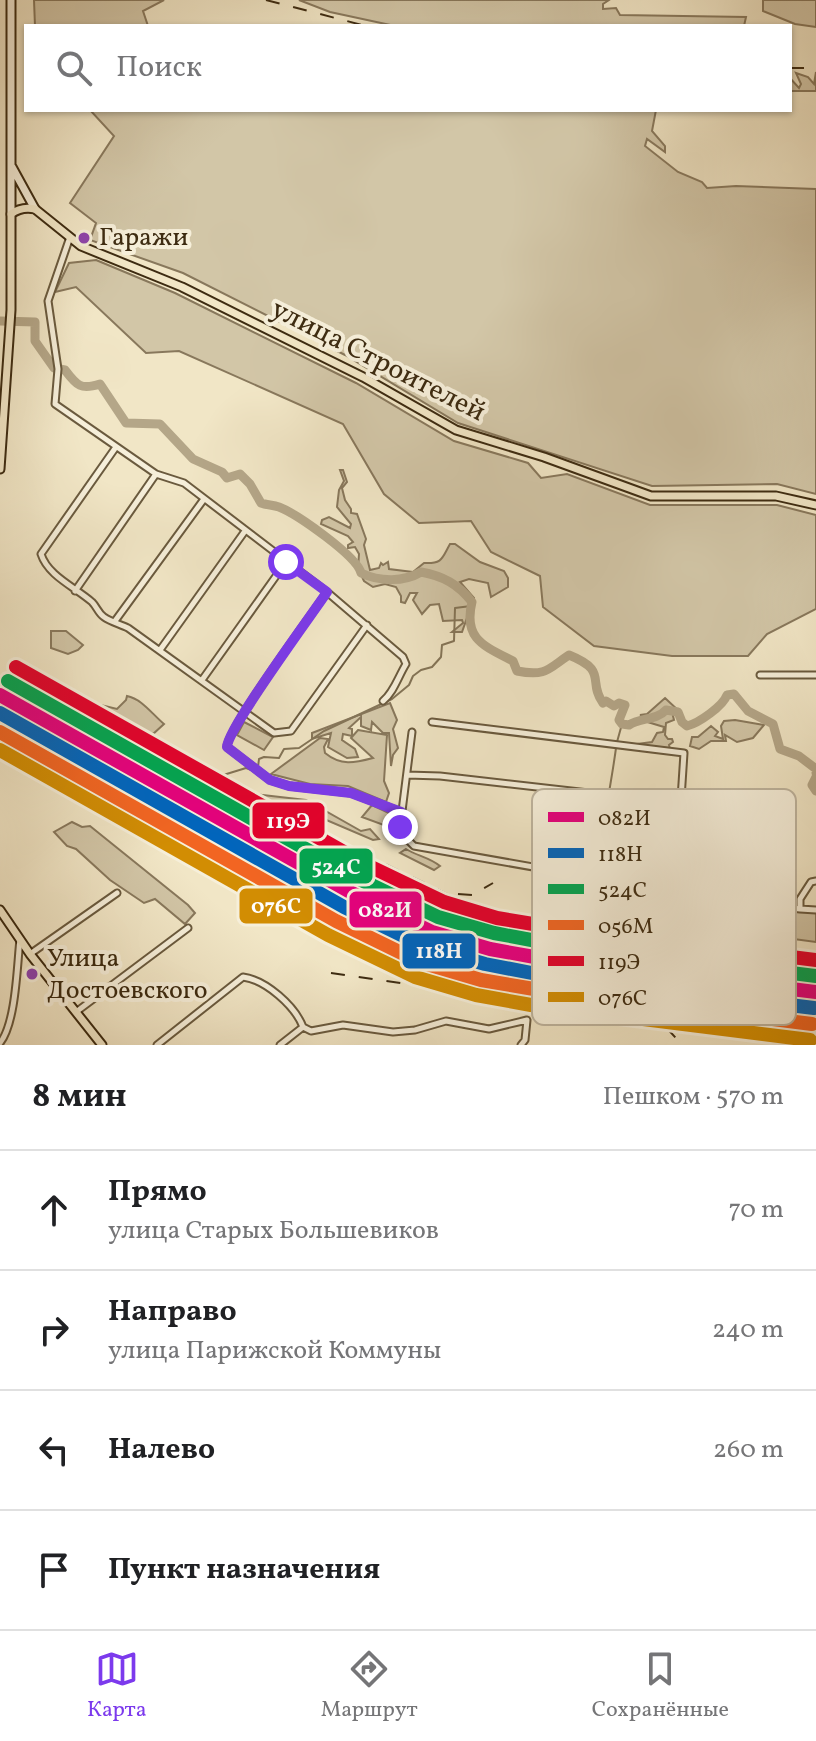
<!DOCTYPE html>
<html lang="ru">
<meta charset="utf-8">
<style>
:root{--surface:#fff;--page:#f6f6f6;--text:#202124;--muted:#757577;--line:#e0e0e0;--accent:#7c3aed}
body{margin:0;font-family:Vollkorn,serif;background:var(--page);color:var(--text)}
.stop{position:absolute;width:24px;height:24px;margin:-18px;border:6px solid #7c3aed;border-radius:50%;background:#fff}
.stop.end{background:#7c3aed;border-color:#fff;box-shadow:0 2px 8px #0008}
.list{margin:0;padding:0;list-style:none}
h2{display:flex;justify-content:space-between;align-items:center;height:104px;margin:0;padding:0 32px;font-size:34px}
h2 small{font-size:26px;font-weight:400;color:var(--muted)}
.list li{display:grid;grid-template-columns:52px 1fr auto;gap:24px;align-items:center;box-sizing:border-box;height:120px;padding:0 32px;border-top:2px solid var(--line)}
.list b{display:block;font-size:30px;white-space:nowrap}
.list p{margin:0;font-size:26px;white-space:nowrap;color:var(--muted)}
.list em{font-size:26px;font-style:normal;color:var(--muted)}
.icon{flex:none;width:44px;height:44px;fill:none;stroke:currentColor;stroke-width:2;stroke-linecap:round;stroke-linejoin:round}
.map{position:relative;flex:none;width:816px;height:1045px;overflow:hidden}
.search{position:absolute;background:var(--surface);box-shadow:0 2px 6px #0004;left:24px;right:24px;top:24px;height:88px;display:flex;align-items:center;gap:20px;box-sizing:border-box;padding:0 28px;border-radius:0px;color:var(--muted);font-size:30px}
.sheet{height:584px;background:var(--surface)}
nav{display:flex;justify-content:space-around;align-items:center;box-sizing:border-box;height:112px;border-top:2px solid var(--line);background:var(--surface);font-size:22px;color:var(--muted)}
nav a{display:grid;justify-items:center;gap:4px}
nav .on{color:var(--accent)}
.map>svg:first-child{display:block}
</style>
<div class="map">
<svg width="816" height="1045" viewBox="0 0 816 1045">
<rect width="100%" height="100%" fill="#f1e6c6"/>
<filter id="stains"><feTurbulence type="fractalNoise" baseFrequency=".0025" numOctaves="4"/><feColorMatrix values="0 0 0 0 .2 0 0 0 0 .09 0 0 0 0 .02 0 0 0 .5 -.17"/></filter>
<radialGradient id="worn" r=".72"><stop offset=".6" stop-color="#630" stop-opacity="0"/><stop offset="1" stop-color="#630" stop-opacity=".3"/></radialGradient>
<path fill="#d2c6a7" stroke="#88785c" stroke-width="2" d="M34,0h130l-21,11 5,15h-113z
M299,0h310l-6,4v5l13,-1 4,7 126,2 -2,9h-349l-65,-14z
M763,0h53v27l-21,-3 -32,-13z
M816,72v19h-26v-13l9,10 2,-4 -5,-11 12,4 6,7z
M90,110h566l-4,21 13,15v6l-18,-13 -2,7 33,26 24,10 5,6 29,-2 80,3v305l-39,-10 -125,2 -194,-63 -113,-68 -162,-82 -93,-33 6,-17 -26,-20 44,-67z
M96,260l79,33 181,90 98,58 74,22 13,15 26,-4 83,31h127l39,10v94l-49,25 -19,22h-76l-78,-10 -51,-39 -3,-31 -49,-24 -20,-31 -52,2 -35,-29 -41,-70 -164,-73 -33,2 -70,-66 -21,5 14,-29z
M340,470h3l4,12 -5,6 3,12 6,9v4l6,1 9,25 -2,6 6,25 9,-2 2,-5 2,2 5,-3 1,7 24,3 11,-9c19,1 18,-5 26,-19h5l25,18 24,9 4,7v9l-17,10 -3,-14 -19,-4 -9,3 14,16 -12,34h-10l11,-9 -1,-3 -19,1 -4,-17 -9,1 -8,9 -9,-14 4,-7h-7l-5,10 -4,-1v-6l-5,-9 -11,-3 -12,3 -9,-6 -6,-13 1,-14 -4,-7 -7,1v-3l5,-3 -5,-6 -27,-12 1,-4 7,-3 21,11 1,-4 -14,-17 2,-17 5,-9z
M51,631h15l17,14 -5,5 -10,4 -17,-6z
M127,696c15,3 25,18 37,28l-11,10 -47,-18 -21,-12 -1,-3 33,8 9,-9z
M665,698l15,14 -7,4 1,4 -8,3 -1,12 3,4h4l1,3 -4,3 1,4 -33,-5 15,-2 5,-9 6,-1 1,-5 -20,-6v-5l-4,-1 7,-1z
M390,703l7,17 -4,9 5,19 -5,7 -2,11 -2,-33h-6l-11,-11 -1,8 -10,-4v-9l-12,11 3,1v7l-9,-2 -1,6 13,9 3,8 -11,1 -19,-11 3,-14 -19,6v-6z
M8,718l34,19 56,55v7c-14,-12 -27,-28 -43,-39 -15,-11 -39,-25 -47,-42z
M735,720l29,5 -11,13 -16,4 -12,-7 1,6h-15l-12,8 -9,-3 2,-9h6l13,-11 7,6 -3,4 8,3 -2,-13 3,-5z
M244,722l29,15 -9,13 -27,-15z
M358,730l29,5 -3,46 5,12 -3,9 -38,-16 -38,-2 -39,-10 49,-36 8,1 -4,8 1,6c16,13 29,10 48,5l-22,-20z
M254,794l52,6 55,31 9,-2 9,10 -6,1 -77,-33 -48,-12z
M372,805l19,9 -2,13 -27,-10z
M72,822l10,5 8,-1 98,79 7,8 -10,11 -30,-25 -11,4 -34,-23 -34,-31 -9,-3 -13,-14z
M406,849c11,7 23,8 34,17l-6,4 -34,-17z
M711,902l71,9 34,1v30l-98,-13 -8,-6z
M432,956l75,13 3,1 -54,2 -36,-2 7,-13z"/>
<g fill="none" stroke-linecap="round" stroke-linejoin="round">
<path stroke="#847558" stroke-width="2" d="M617,742l5,-18
M65,763l73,65 6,3 3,-1
M258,767l1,-8 5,-2 15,1 5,-9 15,-1 25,-17 68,-32 17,-14 4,-9 8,-6 11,-3 9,-10 1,-12 12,-4 1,-33 16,-2
M182,771l7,-6 21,11h10l26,-8 8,3
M154,822l10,-11
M579,919l8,-9 -1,-6c15,-22 13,-42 16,-67 4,-30 10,-59 14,-89"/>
<path stroke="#b4a688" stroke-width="9" d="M0,321l35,1v19l19,27 11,2c12,16 16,20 35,14l26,39 34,1 33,35 29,13 5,6 13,-4 10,10 11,19c5,2 12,2 18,4 18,7 78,49 82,66 19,9 43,9 60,-1 22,4 37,12 51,30 -9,37 12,44 41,59l4,10c30,6 32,-3 52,-16 40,16 18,26 34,48l3,-2 8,5 5,-3 6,2 -6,15 3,4 7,1c11,-8 27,-4 37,-15l12,2 4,10 5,4c12,-3 36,-20 40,-31l7,-1 14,17 25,13 7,25 19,7 17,13v4
M816,777l-4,8 4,6"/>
<defs>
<path id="street" d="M70,237l-22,64 10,68 -3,35 101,70 28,9 143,109 76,65 3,7c-8,13 -12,28 -23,37
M116,447l-75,107c7,22 34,33 51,48 5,5 6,11 12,15 7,5 16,7 24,11l146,105 17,-2 76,-106
M75,591l81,-117
M327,592c-16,23 -100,137 -100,155l43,33 19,6 62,7 50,19
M115,621l89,-122
M160,650l85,-119
M760,675h56
M202,680l84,-118
M432,722l252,31 -4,61 29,84
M412,732l-12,95 4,9 10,10 295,52 91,11v-10l11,-17 5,-1
M407,775l33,1 228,26 12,12
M800,909l16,1
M30,954l87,-61
M76,1012l112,-84
M303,1027l8,4 32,-6 50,7 22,-2 31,-9 43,8 38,-9 -2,20 -4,5
M0,1043c16,-20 17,-77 20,-104
M157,1045l86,-68c23,3 52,29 60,50l-23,18"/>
<path id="secondary" d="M11,0v214
M12,167l23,42"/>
<path id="primary" d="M0,469l11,-159v-96c8,-6 15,-7 24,-5l46,37 101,41 181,90 93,53 88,27 107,39h125l40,9
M0,910l30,44 72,91"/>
</defs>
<use href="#street" stroke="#6a5a3e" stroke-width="9"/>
<use href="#secondary" stroke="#3d2b11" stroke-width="11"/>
<use href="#primary" stroke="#3d2b11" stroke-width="11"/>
<use href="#street" stroke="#f6efda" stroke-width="5"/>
<use href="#secondary" stroke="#f6efda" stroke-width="7"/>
<use href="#primary" stroke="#f1e6c6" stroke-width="7"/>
<path stroke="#3d2b11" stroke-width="2" stroke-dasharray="14 14" stroke-linecap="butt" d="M266,0l100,26
M790,68h26
M0,677l114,65
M106,737l89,44 109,44 158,76
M458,894l14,1 21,-12
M331,973l84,12 109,-12 35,2
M568,976c52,14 79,28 114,69
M720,1005l96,7"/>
<defs>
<path id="rail-1" d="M0,695l352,198 80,39 58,17 50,9 276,34"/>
<path id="rail-2" d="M0,713l344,194 82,40 59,17 52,10 277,34"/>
<path id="rail-3" d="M8,681l351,198 79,38 56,16 48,9 274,34"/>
<path id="rail-4" d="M0,732l336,189 84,41 61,18 53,9 278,35"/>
<path id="rail-5" d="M16,667l351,198 77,37 53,16 48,8 271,34"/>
<path id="rail-6" d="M0,750l328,185 87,42 61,18 55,10 279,35"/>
</defs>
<use href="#rail-1" stroke="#f6efda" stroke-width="20"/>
<use href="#rail-2" stroke="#f6efda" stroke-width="20"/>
<use href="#rail-3" stroke="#f6efda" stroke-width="20"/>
<use href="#rail-4" stroke="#f6efda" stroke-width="20"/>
<use href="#rail-5" stroke="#f6efda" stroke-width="20"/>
<use href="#rail-6" stroke="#f6efda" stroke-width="20"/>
<use href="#rail-1" stroke="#e5007d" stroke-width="14"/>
<use href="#rail-2" stroke="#0065bd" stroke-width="14"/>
<use href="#rail-3" stroke="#00a651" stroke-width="14"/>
<use href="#rail-4" stroke="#f26522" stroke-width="14"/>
<use href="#rail-5" stroke="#e4002b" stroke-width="14"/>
<use href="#rail-6" stroke="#d28d03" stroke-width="14"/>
</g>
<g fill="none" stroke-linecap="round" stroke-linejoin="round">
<path stroke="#7c3aed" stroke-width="10" d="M286,562l41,30c-16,24 -100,137 -100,155l43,33 19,6 62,7 50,19 -1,15"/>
</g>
<g fill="#8e44ad" stroke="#f6efda" stroke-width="3">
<circle cx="84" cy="238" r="7"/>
<circle cx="32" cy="974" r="7"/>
</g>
<g text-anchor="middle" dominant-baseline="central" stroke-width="8" stroke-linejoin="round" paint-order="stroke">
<g font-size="26" fill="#3d2b11" stroke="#f6efda" text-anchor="start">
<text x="99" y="238">Гаражи</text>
<text x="47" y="959">Улица<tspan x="47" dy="32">Достоевского</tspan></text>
</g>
<g font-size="28" fill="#3d2b11" stroke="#f6efda">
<text transform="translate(378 361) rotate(27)">улица Строителей</text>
</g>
</g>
<rect x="532" y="789" width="264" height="236" rx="12" fill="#f6efda" stroke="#beb49e" stroke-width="2"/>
<rect x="548" y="812" width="36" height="10" fill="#e5007d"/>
<rect x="548" y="848" width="36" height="10" fill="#0065bd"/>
<rect x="548" y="884" width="36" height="10" fill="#00a651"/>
<rect x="548" y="920" width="36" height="10" fill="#f26522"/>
<rect x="548" y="956" width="36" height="10" fill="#e4002b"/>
<rect x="548" y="992" width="36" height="10" fill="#d28d03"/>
<g font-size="22" fill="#3d2b11">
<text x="598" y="825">082И</text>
<text x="598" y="861">118Н</text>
<text x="598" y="897">524С</text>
<text x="598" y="933">056М</text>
<text x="598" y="969">119Э</text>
<text x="598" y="1005">076С</text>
</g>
<g stroke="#f6efda" stroke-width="3">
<rect x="251" y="801" width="75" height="39" rx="8" fill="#e4002b"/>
<rect x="298" y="847" width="76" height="38" rx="8" fill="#00a651"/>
<rect x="238" y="887" width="76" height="38" rx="8" fill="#d28d03"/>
<rect x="348" y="890" width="75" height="39" rx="8" fill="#e5007d"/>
<rect x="401" y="932" width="76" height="38" rx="8" fill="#0065bd"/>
</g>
<g font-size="22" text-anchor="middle" font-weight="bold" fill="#fff">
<text x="288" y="828">119Э</text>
<text x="336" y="874">524С</text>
<text x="276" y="913">076С</text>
<text x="385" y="917">082И</text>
<text x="439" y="958">118Н</text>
</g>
<rect width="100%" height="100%" filter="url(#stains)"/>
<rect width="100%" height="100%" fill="url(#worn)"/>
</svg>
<div class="stop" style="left:286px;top:562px"></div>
<div class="stop end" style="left:400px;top:827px"></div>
<div class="search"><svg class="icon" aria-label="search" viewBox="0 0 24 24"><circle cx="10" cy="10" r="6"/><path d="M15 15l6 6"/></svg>Поиск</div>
</div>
<section class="sheet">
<h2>8 мин<small>Пешком · 570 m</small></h2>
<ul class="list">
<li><svg class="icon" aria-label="ahead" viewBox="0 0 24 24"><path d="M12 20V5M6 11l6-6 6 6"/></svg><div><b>Прямо</b><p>улица Старых Большевиков</p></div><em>70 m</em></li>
<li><svg class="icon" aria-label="right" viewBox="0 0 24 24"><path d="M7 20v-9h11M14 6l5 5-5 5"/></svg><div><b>Направо</b><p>улица Парижской Коммуны</p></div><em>240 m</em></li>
<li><svg class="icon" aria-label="left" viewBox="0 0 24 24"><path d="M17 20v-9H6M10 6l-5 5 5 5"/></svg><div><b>Налево</b></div><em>260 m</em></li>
<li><svg class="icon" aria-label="arrive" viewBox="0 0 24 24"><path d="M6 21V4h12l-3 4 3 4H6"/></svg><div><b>Пункт назначения</b></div></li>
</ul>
</section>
<nav>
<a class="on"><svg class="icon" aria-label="map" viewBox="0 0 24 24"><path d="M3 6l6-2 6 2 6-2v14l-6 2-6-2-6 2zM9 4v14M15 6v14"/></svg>Карта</a>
<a><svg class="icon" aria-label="directions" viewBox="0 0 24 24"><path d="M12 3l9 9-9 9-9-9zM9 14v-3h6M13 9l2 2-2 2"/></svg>Маршрут</a>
<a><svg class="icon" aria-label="saved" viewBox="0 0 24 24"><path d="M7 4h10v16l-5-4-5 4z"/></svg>Сохранённые</a>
</nav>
